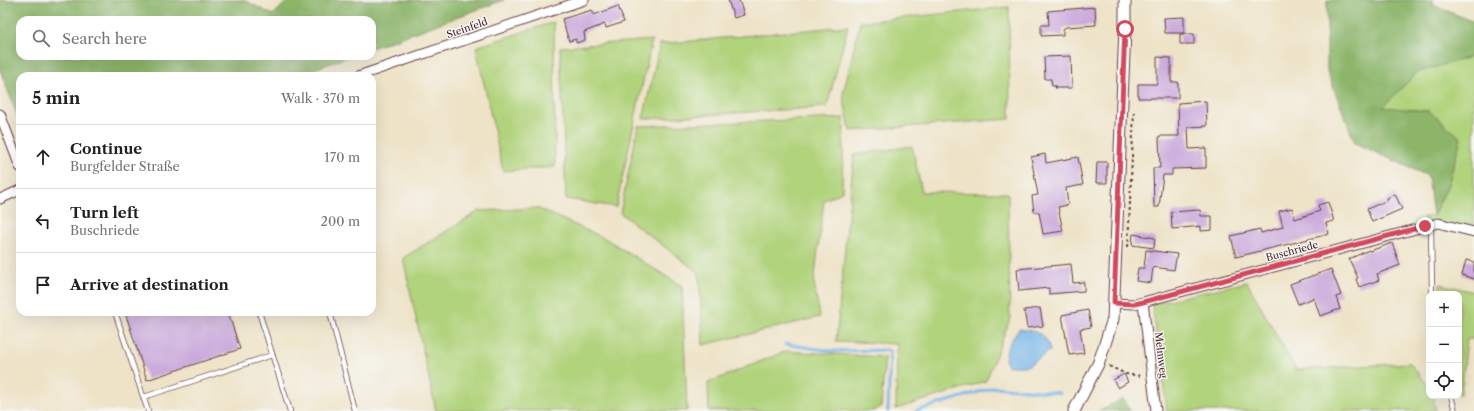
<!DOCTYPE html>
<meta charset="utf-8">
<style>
:root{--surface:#fff;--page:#f6f6f6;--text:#202124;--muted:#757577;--line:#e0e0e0}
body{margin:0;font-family:"Libre Caslon Text",serif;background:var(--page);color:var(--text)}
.controls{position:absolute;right:12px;bottom:12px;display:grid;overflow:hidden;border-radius:8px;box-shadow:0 4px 16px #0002}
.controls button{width:36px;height:36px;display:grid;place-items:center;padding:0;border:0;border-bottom:1px solid var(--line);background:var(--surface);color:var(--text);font:20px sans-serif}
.stop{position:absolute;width:12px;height:12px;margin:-9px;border:3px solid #d1495b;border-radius:50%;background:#fff}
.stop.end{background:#d1495b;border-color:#fff;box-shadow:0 1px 4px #0008}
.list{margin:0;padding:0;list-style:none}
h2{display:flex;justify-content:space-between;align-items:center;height:52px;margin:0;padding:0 16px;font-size:17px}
h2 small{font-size:13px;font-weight:400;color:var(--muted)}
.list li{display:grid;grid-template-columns:26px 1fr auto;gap:12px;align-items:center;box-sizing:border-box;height:64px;padding:0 16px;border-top:1px solid var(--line)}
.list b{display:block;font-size:15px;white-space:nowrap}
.list p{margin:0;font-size:13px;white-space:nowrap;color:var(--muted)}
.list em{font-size:13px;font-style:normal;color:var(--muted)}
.icon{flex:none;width:22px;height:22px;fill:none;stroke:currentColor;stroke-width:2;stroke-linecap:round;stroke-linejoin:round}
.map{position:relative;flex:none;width:1474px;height:411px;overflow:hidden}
.search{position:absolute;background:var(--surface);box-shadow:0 4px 16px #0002;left:16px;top:16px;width:360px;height:44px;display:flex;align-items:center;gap:10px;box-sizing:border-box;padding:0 14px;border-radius:12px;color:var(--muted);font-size:15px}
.panel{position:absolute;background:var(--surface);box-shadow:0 4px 16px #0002;left:16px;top:72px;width:360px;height:244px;border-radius:12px}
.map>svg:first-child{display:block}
</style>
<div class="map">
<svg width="1474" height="411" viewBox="0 0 1474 411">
<rect width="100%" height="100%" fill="#f6f6f2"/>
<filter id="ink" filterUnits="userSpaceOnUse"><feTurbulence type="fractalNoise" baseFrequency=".025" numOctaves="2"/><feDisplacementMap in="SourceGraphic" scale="8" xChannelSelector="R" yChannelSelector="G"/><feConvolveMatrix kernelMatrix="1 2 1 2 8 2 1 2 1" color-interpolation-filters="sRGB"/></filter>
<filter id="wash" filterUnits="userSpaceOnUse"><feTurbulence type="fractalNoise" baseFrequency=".012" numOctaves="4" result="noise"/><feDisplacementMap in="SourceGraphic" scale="16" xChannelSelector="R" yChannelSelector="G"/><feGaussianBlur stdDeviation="0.9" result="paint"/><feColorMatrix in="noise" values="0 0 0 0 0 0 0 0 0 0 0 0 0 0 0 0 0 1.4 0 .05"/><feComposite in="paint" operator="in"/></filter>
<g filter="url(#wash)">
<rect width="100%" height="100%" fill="#eee3c7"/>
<path fill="#b1d37b" stroke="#7e7953" d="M1009,7l1,112 -160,12 -7,-37 17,-72z
M554,22l1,145 -52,4 -27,-124z
M848,26l-21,81 -184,12 17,-75z
M652,40l-36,167 -50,-8 -6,-152z
M1474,56v176l-36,-9 -13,3 -2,-9 10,-1 15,-31 13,-47 -78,-31 35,-35z
M844,118l-2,74 -18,8 -10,82 6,35 -117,28 -4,-72 -79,-60 18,-87z
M912,146l10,46 86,1 2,126 -24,62 -90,28 1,-65 -61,-3 18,-186z
M537,208l69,31 76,47 5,125h-251l-33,-153 76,-47z
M1247,282l49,88 114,-7 19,24v9h4l3,15h-269l-15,-107z
M1440,284l34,8v47h-7l-6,55h-2v-100h-19z
M786,351l99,6 -4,50 -8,4h-164l-1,-28z"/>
<path fill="#8cb56b" stroke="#6b6a4b" d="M0,0h244l29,15 15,-15h216l-132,48v-28h-352v36h330l-55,20h-275v46l-20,-52z
M1327,0h106v5l41,17v34l-56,16 -35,35 46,4 32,27 -13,47 -15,31 -5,-40 -73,-33 -28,-72z
M1123,399l8,12h-33z"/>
<path fill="#78b5ea" stroke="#616a8a" d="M1019,329c17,2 28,4 31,22l-23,15h-19l-3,-7 3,-14z"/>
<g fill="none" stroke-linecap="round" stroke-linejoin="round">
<path stroke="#78b5ea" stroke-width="3" d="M785,344l46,7 56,-1 3,2 -2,59
M916,411l79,-24 65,6"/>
</g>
<g id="blocks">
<path fill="#cbabdc" d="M728,0h11l5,15 -10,3z
M618,6l6,16 -18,6 -1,-4 -21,8 1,8 -9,3v-4l-7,2 -7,-22 30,-9 2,5z
M1095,7l1,18 -30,2 -3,2v6l-22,1v-11h8l-1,-14z
M1184,17v16h-19l-1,-15z
M1180,34h14v10h-14z
M1071,56l1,32h-17l1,-2h-4l-1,-7h-6l-1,-22z
M1157,57l14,1v24h7v16h-40v-14h19z
M1206,101l1,25 -19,1 1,22 17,-1v20l-34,1v6h-9l-4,32h-5l-1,-39h7l-1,-32h20l-1,-33z
M1045,154l1,9 32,-6 5,28 -17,3 2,17 -10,2 5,24 -20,3 -4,-22h-5l-2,-16 6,-1 -7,-38z
M1097,162h10v21h-11z
M1395,194l7,15 -30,13 -5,-13 21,-9 -1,-2z
M1328,202l6,19 -8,2 3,11 -93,23 -5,-21 29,-7 1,4 22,-6 -4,-16 13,-3 3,11 25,-8 -2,-6z
M1200,210l1,6h11v14l-11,1v-5l-29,3 -1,-17z
M1133,234l22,4 -1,10 -22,-3z
M1392,243l8,22 -23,9 2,6 -20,7 -3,-8 2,-1 -9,-19 20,-9 1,1z
M1146,250l31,4 -3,16 -21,-3 -2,16 -15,-2 2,-13h6z
M1466,260l8,2v17l-12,-4z
M1071,264l2,19 11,-1v9l-35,3v-6l-30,3 -2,-22z
M1331,269l10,26 -5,2 4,12 -20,7 -6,-18 -16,6 -8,-20z
M1040,308l3,18 -16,2 -3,-18z
M1088,310l3,17 -11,2 4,24 -15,2 -7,-40z
M125,312h103l12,37 -93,31z
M1124,374l4,8 -10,6 -5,-8z"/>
</g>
</g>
<g filter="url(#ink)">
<use href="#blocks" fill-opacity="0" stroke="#633c42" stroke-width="1"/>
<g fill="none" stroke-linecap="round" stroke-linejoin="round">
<defs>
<path id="service" d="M1431,225l1,69
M115,312l33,99
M259,312l31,99
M330,312l25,99
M1451,396l4,15
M144,397l128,-42"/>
<path id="minor" d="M358,76l226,-76
M0,114l20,53
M0,199l20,-9
M1143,302l13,109
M1115,303l19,1 9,-2 295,-79 36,9"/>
<path id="tertiary" d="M1074,411l25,-49 14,-43 12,-290v-29"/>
</defs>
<use href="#service" stroke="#633c42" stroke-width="6"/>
<use href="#minor" stroke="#633c42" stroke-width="11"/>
<use href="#tertiary" stroke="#633c42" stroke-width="13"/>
<path stroke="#633c42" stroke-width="2" stroke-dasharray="3 3" stroke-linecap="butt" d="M1128,247l6,-135
M1109,366l17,8 16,2"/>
<use href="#service" stroke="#fff" stroke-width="4.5"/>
<use href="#minor" stroke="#fff" stroke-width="9"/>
<use href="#tertiary" stroke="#fff" stroke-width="11"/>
</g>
</g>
<g fill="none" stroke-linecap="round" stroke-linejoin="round" filter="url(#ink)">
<path stroke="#d1495b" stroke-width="5" d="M1125,29l-11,274 20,1 9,-2 282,-76"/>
</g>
<g text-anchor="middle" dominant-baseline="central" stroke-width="3" stroke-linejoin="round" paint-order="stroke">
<g font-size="10" fill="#4a1f2b" stroke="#f6f6f2">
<text transform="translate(467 28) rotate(-19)">Steinfeld</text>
<text transform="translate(1292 251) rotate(-15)">Buschriede</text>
<text transform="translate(1161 355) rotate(83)">Melmweg</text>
</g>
</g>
</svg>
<div class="controls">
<button>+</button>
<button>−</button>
<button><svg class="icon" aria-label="locate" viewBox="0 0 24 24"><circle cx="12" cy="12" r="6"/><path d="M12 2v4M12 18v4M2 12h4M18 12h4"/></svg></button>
</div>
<div class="stop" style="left:1125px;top:29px"></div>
<div class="stop end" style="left:1425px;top:226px"></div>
<div class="search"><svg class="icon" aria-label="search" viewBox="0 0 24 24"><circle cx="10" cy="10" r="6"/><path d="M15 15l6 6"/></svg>Search here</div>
<section class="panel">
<h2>5 min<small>Walk · 370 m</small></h2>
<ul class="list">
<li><svg class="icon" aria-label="ahead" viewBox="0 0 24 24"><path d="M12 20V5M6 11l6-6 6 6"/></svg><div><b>Continue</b><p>Burgfelder Straße</p></div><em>170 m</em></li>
<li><svg class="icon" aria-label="left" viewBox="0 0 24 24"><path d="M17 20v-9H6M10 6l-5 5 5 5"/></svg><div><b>Turn left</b><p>Buschriede</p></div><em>200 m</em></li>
<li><svg class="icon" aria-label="arrive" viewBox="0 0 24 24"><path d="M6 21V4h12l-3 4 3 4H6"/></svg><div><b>Arrive at destination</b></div></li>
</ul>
</section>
</div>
